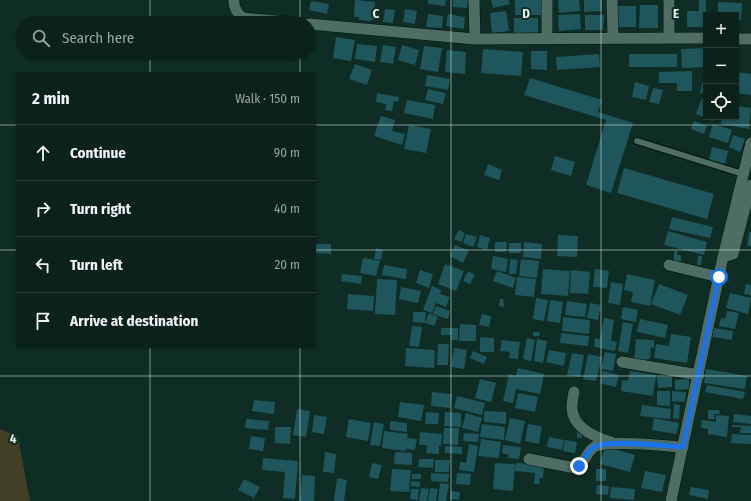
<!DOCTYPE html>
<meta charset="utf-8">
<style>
:root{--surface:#0a221b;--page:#132a24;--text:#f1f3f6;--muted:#99a4a3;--line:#2a3f3a}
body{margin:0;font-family:"Fira Sans Condensed",sans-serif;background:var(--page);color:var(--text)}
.controls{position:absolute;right:12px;top:12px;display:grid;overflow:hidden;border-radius:0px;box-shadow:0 1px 3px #0004}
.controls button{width:36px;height:36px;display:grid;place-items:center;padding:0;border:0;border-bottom:1px solid var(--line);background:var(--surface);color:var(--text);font:20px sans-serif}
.stop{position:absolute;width:12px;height:12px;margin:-9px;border:3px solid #1a73e8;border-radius:50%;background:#fff}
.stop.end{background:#1a73e8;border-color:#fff;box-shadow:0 1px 4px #0008}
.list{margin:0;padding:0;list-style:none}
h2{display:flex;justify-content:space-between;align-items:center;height:52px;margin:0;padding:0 16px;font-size:17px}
h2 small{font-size:13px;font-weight:400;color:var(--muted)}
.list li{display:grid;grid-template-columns:26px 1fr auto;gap:12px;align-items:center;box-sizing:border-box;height:56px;padding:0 16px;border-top:1px solid var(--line)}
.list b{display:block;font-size:15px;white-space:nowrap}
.list em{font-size:13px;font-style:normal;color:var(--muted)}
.icon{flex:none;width:22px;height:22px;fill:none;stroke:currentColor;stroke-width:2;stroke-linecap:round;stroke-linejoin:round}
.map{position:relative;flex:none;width:751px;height:501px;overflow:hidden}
.search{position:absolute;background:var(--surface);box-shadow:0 1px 3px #0004;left:16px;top:16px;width:300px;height:44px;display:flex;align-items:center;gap:10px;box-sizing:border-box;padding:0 14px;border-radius:22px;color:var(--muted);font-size:15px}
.panel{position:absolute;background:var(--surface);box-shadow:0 1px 3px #0004;left:16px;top:72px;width:300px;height:276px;border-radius:0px}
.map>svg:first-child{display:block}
</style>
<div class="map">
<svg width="751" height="501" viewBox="0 0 751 501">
<rect width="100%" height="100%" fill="#0e2d24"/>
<path fill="#413f25" d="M0,429l18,8 12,64h-30z"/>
<path fill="#1e565c" d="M355,0l20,2 -1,18h-3v1l-12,-1v-3h-5z
M428,0h18l-1,6 -17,-2z
M453,0h15l-1,8 -14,-1z
M491,0h18l1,4 -17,4z
M515,0h26v15h-26z
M558,0h21l1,11 -21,2z
M584,0h18v11l-18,1z
M699,0h7v27h-19v-16h12z
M311,1l18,3 -2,10 -18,-4z
M718,2l24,1 -1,17h-5v-5h-13l-5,-4z
M640,5h18v23h-19z
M616,6h20v21h-20z
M385,9l10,1 -2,13 -10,-1z
M405,9l12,2 -2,13 -12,-2z
M506,11l3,20 -17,2 -2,-20z
M428,14l15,2 -1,12 -16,-1z
M448,14l17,3 -1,12 -18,-3z
M580,14l1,15 -22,2 -1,-16z
M585,15h19l-1,15h-18z
M514,18h24v16h-24z
M336,37l19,3 -4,21 -18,-3z
M357,44l20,2 -2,16 -20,-3z
M383,45l13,2 -3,17 -13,-2z
M402,45l17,5 -4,15 -17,-5z
M424,46l18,2 -4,24 -18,-3z
M706,48v19l-24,1 -1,-19z
M483,49l40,3 -2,24 -40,-3z
M447,50l19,2 -1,22 -20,-2z
M531,51h16v19l-16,-1z
M599,54l1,13 -43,3 -1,-13z
M629,54h48v13h-48z
M355,64l17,6 -5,15 -18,-6z
M692,71v20h-15v-8h-18v-11z
M736,72l15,2v21l-15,-2z
M427,75l23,4 -2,11 -23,-4z
M530,78l72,22 -4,12 35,11 -22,70 -25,-8 20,-65 -82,-25z
M703,80l3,1v13l-6,-1z
M635,82l14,4 -3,14 -14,-3z
M653,88l10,2 -4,14 -10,-2z
M428,89l18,4 -3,11 -18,-4z
M377,93l22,4 -1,5 -4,-1 -2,10 -7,-1 1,-6 -10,-2z
M702,98l4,2v17h9l-2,4 -17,-7z
M407,100l28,5 -2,14 -29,-6z
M736,106l15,2 -2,21 -28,-5 1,-7h14z
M381,116l14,4 -3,11 13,3 -3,11 -28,-9z
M694,121l13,5 -3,8 -13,-5z
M713,124l19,6 -4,13 -19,-6z
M409,125l22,4 -5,24 -22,-4z
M733,135l12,4 -5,13 -11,-5z
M712,147l16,4 -3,13 -16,-4z
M555,156l20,6 -4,14 -20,-6z
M488,164l14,6 -3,10 -15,-5z
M624,168l90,26 -7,25 -90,-26z
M672,217l41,10 -3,11 -41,-9z
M459,230l6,3 -4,9 -7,-3z
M668,231l39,11 -3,13 -40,-10z
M749,232h2v14h-4z
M466,234l11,3 -4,10 -10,-4z
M480,235l10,3 -3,12 -10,-3z
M558,235l20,1 -1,21 -20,-1z
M495,242h12l-1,10h-11z
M524,242l18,2 -1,15 -18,-2z
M509,243h12v10h-12z
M315,244h16v10l-16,-1z
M455,245l14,6 -6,12 -13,-7z
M376,248l7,2 -2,10 -7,-1z
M674,251h3v4h4v6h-7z
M493,256l15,3 -2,13 -15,-3z
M698,256h4l-1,9h-4z
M363,258l17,3 -4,15 -16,-3z
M510,259l8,1 -2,14h-7z
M521,259l18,2 -2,17 -18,-2z
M445,264l19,7 -8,20 -18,-7z
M384,265l23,4 -1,10 -24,-4z
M543,269l27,2 -2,25 -27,-2z
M595,269l14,2 -2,17 -14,-1z
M420,270l13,4 -4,14 -13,-5z
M571,270l19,2 -2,22 -18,-1z
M468,271l7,4 -5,9 -7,-3z
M497,271l19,7 -3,10 -20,-7z
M342,274l20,2 -1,8 -20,-3z
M627,274l28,6 -5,26 -19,-4 2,-10 -9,-2z
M517,277l19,2 -2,18 -19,-2z
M377,279l20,1 -2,35 -20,-1z
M611,282l12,2 -3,21 -12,-2z
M659,284l29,11 -8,20 -29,-11z
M746,284l5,1v10l-7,-1z
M432,286l9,4 -1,4 10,3 -4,10 -10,-4 -4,10 -9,-3z
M401,287l20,4 -3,12 -19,-4z
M730,293l21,5 -3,16 -22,-6z
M348,294l26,2 -1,15 -26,-2z
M536,298l12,2 -4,21 -11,-2z
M500,299h3l1,8 -5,-1z
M550,300l13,2 -3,21 -13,-2z
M567,301l20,3 -2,13 -20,-2z
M590,303l11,2 -3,15 -11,-2z
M436,306l14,5 -2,8 -15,-5z
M623,307l15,3 -2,12 -15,-3z
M727,311l12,2 -4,16 -16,-3 2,-8 4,1z
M413,312h13l-1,11 -12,-1z
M429,313l9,4 -4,9 -9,-3z
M482,314l9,2 -2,11 -10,-2z
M563,317l27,3 -1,14 -27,-3z
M604,318l10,2 -3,21 6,1 -2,9 -21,-4 1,-9 5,1z
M640,319l28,6 -3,13 -28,-6z
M623,322l10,2 -5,29 -10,-2z
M460,324l16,1v16h-17z
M412,326l10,1 -3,20 -10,-1z
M441,328h17v12h-7v-5h-10z
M714,328l19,3 -1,9 -20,-3z
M533,332h7l-1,4h-6z
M561,333l28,3 -1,10 -28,-3z
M671,334l20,3 -4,26 -33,-5 2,-14 13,2z
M480,337l14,1v14h-14z
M527,338l8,2 -4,21 -8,-2z
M537,339l10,2 -4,22 -9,-2z
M636,339l18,1v8l-3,-1 -1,12h-4v3l-12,-1z
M502,340l18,2 -2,17 -9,-1 1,-6 -10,-1z
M438,344h11l-1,21h-11z
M406,348l29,2 -1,18 -29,-2z
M454,348l13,2 -3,19 -13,-2z
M549,350l17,3 -2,13 -18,-4z
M473,351l14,6 -3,7 -14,-6z
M605,352l11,2 -3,17 -12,-2z
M572,353l12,2 -4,22 -13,-2z
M588,354l14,3 -6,24 -13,-2z
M518,368l26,6 -4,20 -24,-5 -3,14 -10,-2 6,-27 7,2z
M706,369l41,7 -2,13 -41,-6z
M603,371l16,4 -3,12 -16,-4z
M630,371l26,4 -3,21 -32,-5 1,-11 6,1z
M657,377h15v10l-14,1z
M480,379l16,4 -5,19 -16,-4z
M689,379v10l-14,1v-10z
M707,385l38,7 -2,7 -38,-7z
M657,391h13v15l-13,-1z
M672,391l14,1 -1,10 -13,-1z
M432,392l20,2 -2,14 -19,-2z
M518,393l20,4 -3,15 -20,-4z
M457,396l28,7 -3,12 -28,-7z
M254,400l21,2 -1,12 -22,-3z
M400,402l24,3 -3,16 -23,-4z
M674,404l6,1 -1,14 -6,-1z
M642,405l29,4 -1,10 -30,-3z
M297,409l13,2 -4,26 -13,-2z
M708,410h11l1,4h-6l1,5h-7z
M484,411l22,1v12l-22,-2z
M426,412l13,1 -1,11h-13z
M445,412l16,1v14l-17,-1z
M466,413l16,5 -4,14 -16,-4z
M734,414l17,2v8l-18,-2z
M314,415l13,2 -3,17 -12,-2z
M716,415l13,1 -2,21 -19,-3v-5l-7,-1 1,-8 14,2z
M510,418l15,3 -5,23 -15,-4z
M654,418l25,5 -3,11 -24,-4z
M246,419l23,2 -1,9 -23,-2z
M349,419l22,4 -3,18 -22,-4z
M390,421l17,2v9l-17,-2z
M374,422l10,2 -4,22 -10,-1z
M482,424l23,3 -1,13 -24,-3z
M528,424l14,2 -3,18 -14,-3z
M732,425l19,1v7h-11l1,-6h-9z
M275,427h16l-1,17 -15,-1z
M444,428h15l-1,17 -15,-1z
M384,431l24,3 -1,4 10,1 -2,11 -9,-1 -1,2 -23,-3z
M577,431h5v7h-5z
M420,432l22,2 -1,12h-2v8l-13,-1 1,-8h-8z
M464,433l15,1 -1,8 -15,-1z
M732,434l19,1v9l-20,-1z
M251,436l14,2 -2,13 -14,-2z
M549,437l15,3 -2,10 -15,-3z
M481,439l20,3 -2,16 -21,-2z
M565,440l12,2 -2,11 -12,-2z
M469,444l9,2 -4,26 -15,-2 1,-8 6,1z
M503,445l18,2 -2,12 -11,-1 1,-3 -7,-2z
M445,446l17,1v7l-17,-1z
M605,446l30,9 -5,17 -30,-8z
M325,452l11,2 -2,19 -11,-1z
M395,452l17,1v12l-18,-1z
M263,458l35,3 -3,38 -12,-1 2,-26 -23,-2z
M419,459h15l-1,9 -15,-1z
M435,460h15l-1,12h-14z
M372,463l10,2 -4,14 -9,-2z
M495,463l20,1 -2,27 -20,-2z
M516,463l28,2 -1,13h-3l-1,6h-5l1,-11 -20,-2z
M392,469l19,1 -2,22 -19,-1z
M596,469h10v12h-10z
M645,471l21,4 -4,17 -21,-4z
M431,473l18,1 -1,8 -17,-1z
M457,473l14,1 -1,11 -14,-1z
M412,474h9v5h-9z
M302,475l13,1 -1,25h-14z
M337,478l10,2 -3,21h-10z
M244,479l16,8 -6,11 -16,-8z
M411,481l9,1v5l-9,-1z
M440,483l9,1 -3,17h-8z
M597,485l12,1 -1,9 -12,-1z
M611,487l24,2 -1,11 -24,-2z
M691,487l18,3 -1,9 -19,-4z
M421,488l8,1 -2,12h-8z
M430,488l8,1 -2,12h-8z
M411,489h8l-1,11 -8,-1z
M451,491l9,1 -1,8 -9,-1z"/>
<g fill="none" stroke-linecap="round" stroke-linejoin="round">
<defs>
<path id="service" d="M637,141l106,33"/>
<path id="minor" d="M234,0c-1,7 4,14 9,18l55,5
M474,0l1,39
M547,0v38
M612,0l1,38
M669,0v38
M309,24l166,15 231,-1
M736,39h15
M723,257l10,-3 18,-69
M669,265l50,12
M622,362l77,13
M574,392c-1,5 -2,11 -2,16 1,20 22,29 39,34
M529,459l46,9c11,-4 11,-18 21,-22 15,-6 69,0 87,1"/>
<path id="secondary" d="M671,501l52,-244 28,-114"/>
</defs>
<use href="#service" stroke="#00150d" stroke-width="8"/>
<use href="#minor" stroke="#00150d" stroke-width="12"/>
<use href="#secondary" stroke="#00150d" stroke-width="12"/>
<use href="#service" stroke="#4e6d63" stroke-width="6"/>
<use href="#minor" stroke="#4e6d63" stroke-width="11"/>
<use href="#secondary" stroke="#4e6d63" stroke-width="11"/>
</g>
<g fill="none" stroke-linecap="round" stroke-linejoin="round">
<path stroke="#1a73e8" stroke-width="5" d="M579,466c5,-6 9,-15 15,-19 13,-8 72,-1 89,0l36,-170"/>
</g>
<path fill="none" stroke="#dff0e9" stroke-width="1" stroke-opacity="0.55" d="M150,0v23M300,0v23M451,0v501M601,0v501M150,53v20M300,53v20M0,125h17M315,125h436M0,250h17M315,250h436M150,347v154M300,347v154M0,376h751"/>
<g font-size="13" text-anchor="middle" font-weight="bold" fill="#dff0e9" stroke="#0e2d24" stroke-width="4" stroke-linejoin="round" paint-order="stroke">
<text x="376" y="18">C</text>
<text x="526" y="18">D</text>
<text x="676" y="18">E</text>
<text x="13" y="443">4</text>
</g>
</svg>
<div class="controls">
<button>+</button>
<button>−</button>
<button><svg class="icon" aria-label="locate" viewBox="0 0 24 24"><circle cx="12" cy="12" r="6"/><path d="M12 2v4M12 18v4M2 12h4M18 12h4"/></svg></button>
</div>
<div class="stop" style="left:719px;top:277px"></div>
<div class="stop end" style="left:579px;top:466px"></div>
<div class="search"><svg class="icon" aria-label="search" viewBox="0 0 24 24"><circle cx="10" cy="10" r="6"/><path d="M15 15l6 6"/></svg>Search here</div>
<section class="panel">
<h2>2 min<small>Walk · 150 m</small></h2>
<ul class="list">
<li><svg class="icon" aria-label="ahead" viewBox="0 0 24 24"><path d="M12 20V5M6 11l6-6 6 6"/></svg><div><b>Continue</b></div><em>90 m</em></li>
<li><svg class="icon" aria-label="right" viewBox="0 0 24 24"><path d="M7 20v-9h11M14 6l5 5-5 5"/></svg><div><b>Turn right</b></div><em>40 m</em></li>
<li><svg class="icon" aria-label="left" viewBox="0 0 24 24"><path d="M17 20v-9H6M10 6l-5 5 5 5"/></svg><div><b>Turn left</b></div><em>20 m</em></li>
<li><svg class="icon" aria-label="arrive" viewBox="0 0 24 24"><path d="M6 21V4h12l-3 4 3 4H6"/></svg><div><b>Arrive at destination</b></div></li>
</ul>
</section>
</div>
